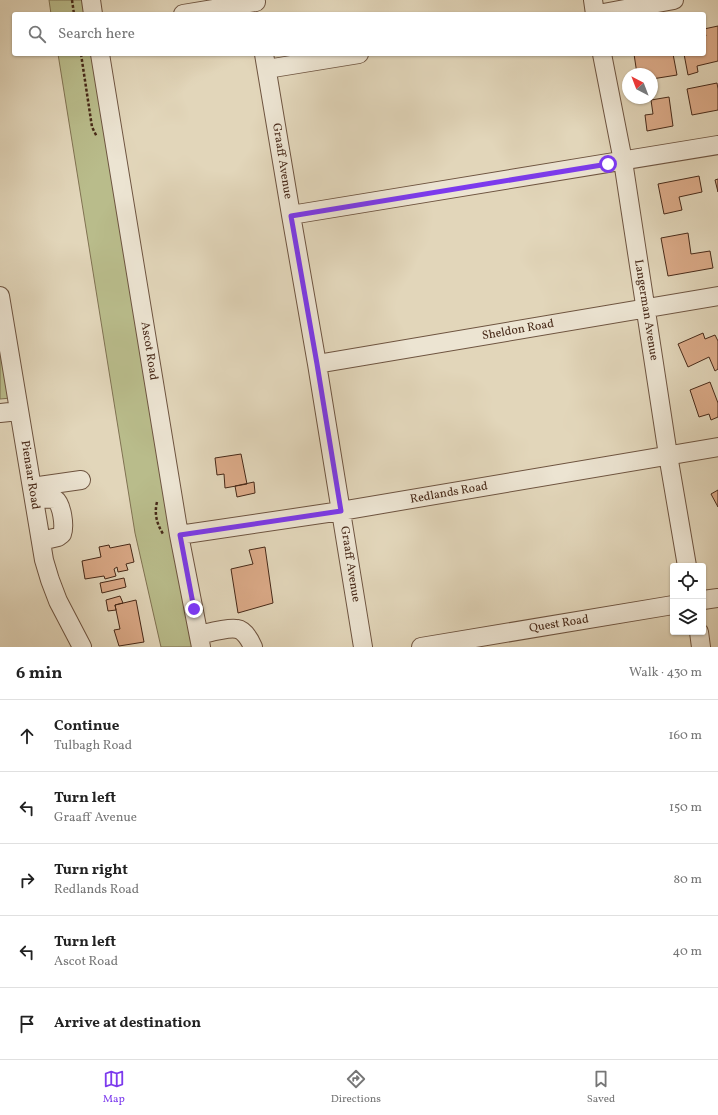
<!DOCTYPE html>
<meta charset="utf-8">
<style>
:root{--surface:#fff;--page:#f6f6f6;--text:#222;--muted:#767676;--line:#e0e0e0;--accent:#7c3aed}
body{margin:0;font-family:Vollkorn,serif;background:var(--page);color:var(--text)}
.controls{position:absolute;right:12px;bottom:12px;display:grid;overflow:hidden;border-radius:4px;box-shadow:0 1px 3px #0004}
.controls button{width:36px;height:36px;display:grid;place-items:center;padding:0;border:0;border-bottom:1px solid var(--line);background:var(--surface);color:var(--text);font:20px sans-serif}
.compass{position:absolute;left:622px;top:68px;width:36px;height:36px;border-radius:50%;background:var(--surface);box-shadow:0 1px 3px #0004;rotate:318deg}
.stop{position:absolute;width:12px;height:12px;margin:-9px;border:3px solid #7c3aed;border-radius:50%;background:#fff}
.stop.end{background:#7c3aed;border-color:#fff;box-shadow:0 1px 4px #0008}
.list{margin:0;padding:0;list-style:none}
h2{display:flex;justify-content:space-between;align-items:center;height:52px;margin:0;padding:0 16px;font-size:17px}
h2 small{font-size:13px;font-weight:400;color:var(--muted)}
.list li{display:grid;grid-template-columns:26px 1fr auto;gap:12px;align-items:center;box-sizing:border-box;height:72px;padding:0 16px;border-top:1px solid var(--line)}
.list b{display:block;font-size:15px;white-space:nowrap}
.list p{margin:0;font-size:13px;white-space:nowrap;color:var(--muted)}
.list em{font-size:13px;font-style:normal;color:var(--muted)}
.icon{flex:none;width:22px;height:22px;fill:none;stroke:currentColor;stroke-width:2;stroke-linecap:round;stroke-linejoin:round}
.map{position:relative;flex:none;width:718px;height:647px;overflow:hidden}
.search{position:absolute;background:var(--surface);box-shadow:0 1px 3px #0004;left:12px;right:12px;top:12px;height:44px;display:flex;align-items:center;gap:10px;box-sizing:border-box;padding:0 14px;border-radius:4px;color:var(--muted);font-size:15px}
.sheet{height:412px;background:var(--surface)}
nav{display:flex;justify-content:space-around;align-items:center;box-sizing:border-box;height:56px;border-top:1px solid var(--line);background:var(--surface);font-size:11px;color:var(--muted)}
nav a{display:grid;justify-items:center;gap:2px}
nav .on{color:var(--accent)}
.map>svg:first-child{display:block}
</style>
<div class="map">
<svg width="718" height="647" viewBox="0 0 718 647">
<rect width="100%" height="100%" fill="#e2d6ba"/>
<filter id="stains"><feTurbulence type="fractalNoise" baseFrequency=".005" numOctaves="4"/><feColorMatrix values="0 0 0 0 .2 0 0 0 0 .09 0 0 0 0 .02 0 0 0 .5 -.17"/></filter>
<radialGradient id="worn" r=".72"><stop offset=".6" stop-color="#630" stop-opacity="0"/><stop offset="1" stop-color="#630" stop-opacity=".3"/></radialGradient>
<path fill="#b9bc8b" stroke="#807252" d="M49,0h42l2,14h-42z
M58,54h42l101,593h-40l-26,-114z
M0,334l11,64 -11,1z"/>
<path fill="#dbaa88" stroke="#472918" d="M718,26v35l-21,5 1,6 -10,3 -4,-21h20v-18h2l-2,-7z
M634,54h39l4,21 -25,4v-5h-15z
M717,83l1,6v21l-26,5 -5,-26z
M669,97l4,29 -26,5 -2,-16 8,-1 -2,-14z
M699,176l3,16 -23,5 3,13 -18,4 -6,-30z
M718,179v13l-3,-12z
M688,233l3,21 19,-3 3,17 -45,8 -7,-38z
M703,333l2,6 10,-4 3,6v28l-3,2 -6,-14 -21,10 -10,-23z
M710,382l8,21v14l-7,3 -2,-6 -10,3 -9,-27z
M241,454l6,30 -22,4 -1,-14 -7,1 -2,-17z
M254,482l1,11 -18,4 -2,-11z
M718,490v17l-7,-13z
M130,544l4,18 -8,2 2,6 -10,2 -1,-5 -3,2 2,7 -11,3 -1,-3 -19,3 -3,-18 19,-4 -2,-10 10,-2 1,3z
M265,547l8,56 -35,10 -7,-44 22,-5 -4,-14z
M124,578l2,9 -24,6 -2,-10z
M120,596l3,7 -8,2 1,5 -8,1 -2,-11z
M136,600l8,42 -25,4 -5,-16 6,-1 -5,-24z"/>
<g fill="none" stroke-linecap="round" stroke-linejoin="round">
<defs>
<path id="minor" d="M91,0l2,14
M593,0l2,14
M183,14l73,-12
M598,14l76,-14
M100,54l79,481 22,112
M264,54l27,161 26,149 46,283
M602,54l21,107 45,294 19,111
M267,69l92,-15
M291,215l427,-70
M0,296l44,264 6,20 8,21 24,46
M317,364l401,-68
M0,413l19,-2
M32,487l49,-7
M34,498l21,1c7,5 10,27 7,35l-4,3 -17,4
M179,535l162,-24 377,-64
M703,600l15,-2
M699,632l2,15
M199,635c9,-2 29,-8 38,-6 7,1 13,11 16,18
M421,647l252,-42"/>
</defs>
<use href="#minor" stroke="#6e5440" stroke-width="20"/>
<path stroke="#472918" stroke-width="2.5" stroke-dasharray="3 2" stroke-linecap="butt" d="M72,0l2,14
M81,54l11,73 5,10
M157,502c-3,12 0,22 6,32"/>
<use href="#minor" stroke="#ece4d2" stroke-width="18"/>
</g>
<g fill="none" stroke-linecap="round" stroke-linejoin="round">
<path stroke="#7c3aed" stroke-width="5" d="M194,609l-14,-74 161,-24 -24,-147 -26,-148 317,-52"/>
</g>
<g text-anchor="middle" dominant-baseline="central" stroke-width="3" stroke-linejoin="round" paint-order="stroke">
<g font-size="12" fill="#472918" stroke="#ece4d2">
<text transform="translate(282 161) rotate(81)">Graaff Avenue</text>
<text transform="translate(646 310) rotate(81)">Langerman Avenue</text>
<text transform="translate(518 330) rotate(-10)">Sheldon Road</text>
<text transform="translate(149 351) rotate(81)">Ascot Road</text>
<text transform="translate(30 475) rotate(81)">Pienaar Road</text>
<text transform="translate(449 493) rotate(-10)">Redlands Road</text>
<text transform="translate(350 564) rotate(81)">Graaff Avenue</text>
<text transform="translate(559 624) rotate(-9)">Quest Road</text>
</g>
</g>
<rect width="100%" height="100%" filter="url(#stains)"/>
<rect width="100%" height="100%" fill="url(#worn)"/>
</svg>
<div class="controls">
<button><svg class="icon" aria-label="locate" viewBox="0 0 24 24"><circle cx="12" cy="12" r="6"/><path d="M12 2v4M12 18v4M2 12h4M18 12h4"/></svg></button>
<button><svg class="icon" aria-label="layers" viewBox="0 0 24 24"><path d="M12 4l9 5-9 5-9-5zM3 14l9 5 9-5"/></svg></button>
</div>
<svg class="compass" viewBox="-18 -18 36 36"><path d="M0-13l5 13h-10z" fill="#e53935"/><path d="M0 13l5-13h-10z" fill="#767676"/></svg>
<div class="stop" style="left:608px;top:164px"></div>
<div class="stop end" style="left:194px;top:609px"></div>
<div class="search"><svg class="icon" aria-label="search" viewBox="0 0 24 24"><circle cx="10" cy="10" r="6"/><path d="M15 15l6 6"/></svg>Search here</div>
</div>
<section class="sheet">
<h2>6 min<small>Walk · 430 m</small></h2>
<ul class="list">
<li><svg class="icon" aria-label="ahead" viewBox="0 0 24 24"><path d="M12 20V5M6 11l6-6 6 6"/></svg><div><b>Continue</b><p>Tulbagh Road</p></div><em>160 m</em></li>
<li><svg class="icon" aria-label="left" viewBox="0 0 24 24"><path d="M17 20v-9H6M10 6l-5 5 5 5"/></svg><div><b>Turn left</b><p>Graaff Avenue</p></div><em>150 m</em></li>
<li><svg class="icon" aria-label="right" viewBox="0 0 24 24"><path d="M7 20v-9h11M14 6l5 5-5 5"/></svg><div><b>Turn right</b><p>Redlands Road</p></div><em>80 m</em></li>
<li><svg class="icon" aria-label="left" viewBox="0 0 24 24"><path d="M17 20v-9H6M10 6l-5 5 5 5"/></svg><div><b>Turn left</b><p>Ascot Road</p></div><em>40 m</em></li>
<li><svg class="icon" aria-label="arrive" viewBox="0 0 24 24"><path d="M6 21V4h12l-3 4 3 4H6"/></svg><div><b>Arrive at destination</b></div></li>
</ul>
</section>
<nav>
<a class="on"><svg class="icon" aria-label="map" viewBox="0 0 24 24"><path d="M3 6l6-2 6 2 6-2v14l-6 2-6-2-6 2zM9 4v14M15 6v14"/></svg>Map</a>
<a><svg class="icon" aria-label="directions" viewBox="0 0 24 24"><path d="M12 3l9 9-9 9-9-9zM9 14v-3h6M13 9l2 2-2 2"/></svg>Directions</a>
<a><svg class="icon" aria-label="saved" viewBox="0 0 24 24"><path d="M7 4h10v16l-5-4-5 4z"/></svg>Saved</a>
</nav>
